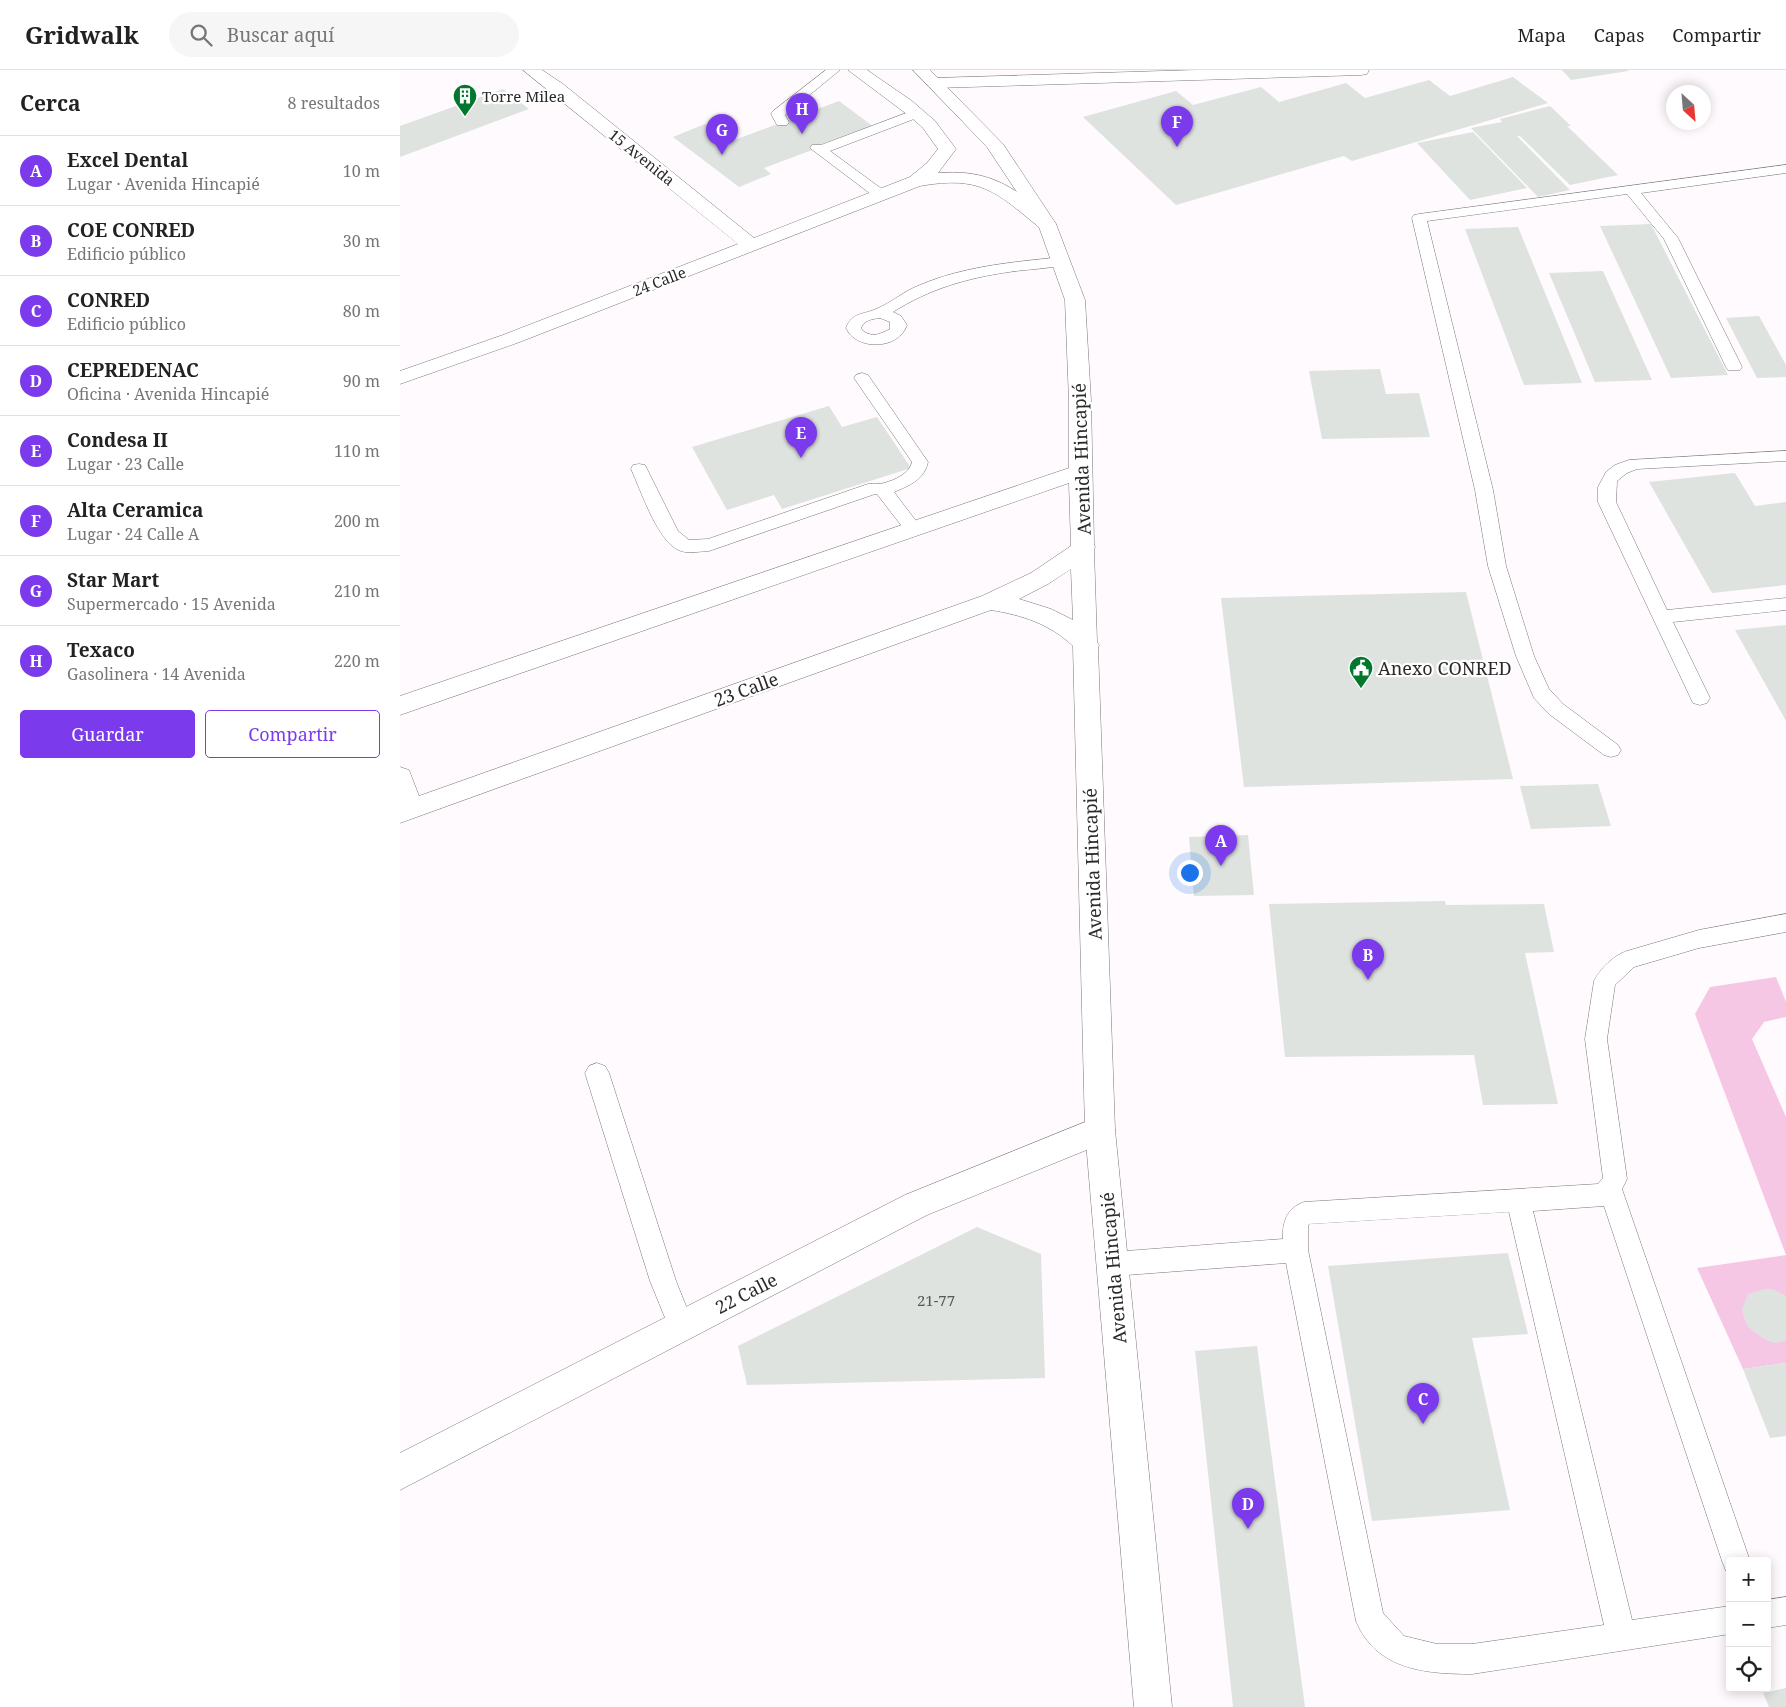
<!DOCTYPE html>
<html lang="es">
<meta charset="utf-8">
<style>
:root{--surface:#fff;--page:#f6f6f6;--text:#222;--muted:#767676;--line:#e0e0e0;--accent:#7c3aed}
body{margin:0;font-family:"Noto Serif",serif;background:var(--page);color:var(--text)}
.controls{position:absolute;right:15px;bottom:15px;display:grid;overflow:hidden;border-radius:5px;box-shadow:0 2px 12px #0003}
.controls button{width:45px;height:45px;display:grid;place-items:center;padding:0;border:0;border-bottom:1px solid var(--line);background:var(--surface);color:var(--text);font:25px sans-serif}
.compass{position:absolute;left:1266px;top:15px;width:45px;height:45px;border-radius:50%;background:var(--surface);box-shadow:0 2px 12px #0003;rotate:154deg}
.you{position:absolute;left:789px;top:802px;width:18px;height:18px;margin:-12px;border:4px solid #fff;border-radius:50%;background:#1a73e8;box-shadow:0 0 0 8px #1a73e833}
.badge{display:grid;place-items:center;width:32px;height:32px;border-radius:50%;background:var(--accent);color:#fff;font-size:16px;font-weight:700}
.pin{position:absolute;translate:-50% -41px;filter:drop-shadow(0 1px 2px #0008)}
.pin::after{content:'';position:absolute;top:26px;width:18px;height:15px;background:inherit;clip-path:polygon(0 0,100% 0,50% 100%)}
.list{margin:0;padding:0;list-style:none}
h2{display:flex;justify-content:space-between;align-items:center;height:65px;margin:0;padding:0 20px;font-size:21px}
h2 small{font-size:16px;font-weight:400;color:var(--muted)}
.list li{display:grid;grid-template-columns:32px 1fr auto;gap:15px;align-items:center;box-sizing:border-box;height:70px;padding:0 20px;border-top:1px solid var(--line)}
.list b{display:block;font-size:19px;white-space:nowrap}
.list p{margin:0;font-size:16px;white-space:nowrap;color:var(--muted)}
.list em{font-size:16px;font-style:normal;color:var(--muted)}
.actions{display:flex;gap:10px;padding:15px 20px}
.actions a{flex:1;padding:11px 0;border:1px solid var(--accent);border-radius:5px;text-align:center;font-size:18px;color:var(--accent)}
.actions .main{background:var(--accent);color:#fff}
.icon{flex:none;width:28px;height:28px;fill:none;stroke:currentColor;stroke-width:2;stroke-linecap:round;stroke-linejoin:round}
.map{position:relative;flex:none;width:1386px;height:1637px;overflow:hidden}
header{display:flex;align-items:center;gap:30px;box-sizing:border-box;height:70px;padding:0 25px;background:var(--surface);border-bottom:1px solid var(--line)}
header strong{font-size:24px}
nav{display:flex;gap:28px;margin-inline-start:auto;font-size:18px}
.search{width:350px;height:45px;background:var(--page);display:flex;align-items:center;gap:12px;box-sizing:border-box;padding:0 18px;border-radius:28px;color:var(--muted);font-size:19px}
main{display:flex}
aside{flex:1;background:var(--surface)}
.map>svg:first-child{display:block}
</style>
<header>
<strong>Gridwalk</strong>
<div class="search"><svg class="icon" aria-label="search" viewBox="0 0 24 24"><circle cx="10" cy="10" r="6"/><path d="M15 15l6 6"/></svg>Buscar aquí</div>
<nav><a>Mapa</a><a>Capas</a><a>Compartir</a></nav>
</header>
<main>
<aside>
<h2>Cerca<small>8 resultados</small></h2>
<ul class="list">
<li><span class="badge">A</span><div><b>Excel Dental</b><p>Lugar · Avenida Hincapié</p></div><em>10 m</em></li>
<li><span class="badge">B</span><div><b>COE CONRED</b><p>Edificio público</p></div><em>30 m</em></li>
<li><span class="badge">C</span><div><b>CONRED</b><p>Edificio público</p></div><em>80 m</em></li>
<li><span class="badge">D</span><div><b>CEPREDENAC</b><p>Oficina · Avenida Hincapié</p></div><em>90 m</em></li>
<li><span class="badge">E</span><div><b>Condesa II</b><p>Lugar · 23 Calle</p></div><em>110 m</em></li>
<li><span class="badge">F</span><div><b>Alta Ceramica</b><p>Lugar · 24 Calle A</p></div><em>200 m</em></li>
<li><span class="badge">G</span><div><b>Star Mart</b><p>Supermercado · 15 Avenida</p></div><em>210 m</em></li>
<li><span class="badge">H</span><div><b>Texaco</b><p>Gasolinera · 14 Avenida</p></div><em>220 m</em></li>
</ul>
<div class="actions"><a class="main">Guardar</a><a>Compartir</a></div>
</aside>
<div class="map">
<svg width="1386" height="1637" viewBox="0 0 1386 1637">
<rect width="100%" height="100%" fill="#fffafd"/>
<path fill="#f6c7e4" d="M1376,907l10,25v15l-22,5 -12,17 34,78v246l-43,6 -46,-101 89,-13 -91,-241 15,-27z"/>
<path fill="#dee3df" d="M1162,0h66v1l-57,9z
M1113,7l35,26 -196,58 -8,-5 -168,49 -93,-88 93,-26 17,14 68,-18 18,15 67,-19 19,15 64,-18 21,16z
M103,19l26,20 -129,48v-31z
M439,31l35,26 -110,41 7,6 -32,13 -66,-50 32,-13 24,18z
M1150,36l21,20h-4l51,49 -48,10 -50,-49h-3l53,54 -32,7 -67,-69 31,-6 -2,-3z
M1073,62l54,56 -57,12 -53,-57z
M1251,154l77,151 -57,3 -71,-152z
M1118,157l64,156 -58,2 -59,-156z
M1203,201l49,109 -57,2 -46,-109z
M1359,246l27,49v12l-29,1 -31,-60z
M980,299l6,25 33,-1 11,44 -108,2 -13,-68z
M429,336l13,21 35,-10 34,51 -129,41 -8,-14 -47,15 -35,-63z
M1335,403l20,33 31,-4v83l-74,8 -63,-111z
M1066,522l47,187 -269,8 -23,-189z
M1386,555v96l-51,-91z
M1198,714l13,42 -80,3 -11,-43z
M848,765l6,60 -60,1 -5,-59z
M1045,831l1,4 98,-1 10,48 -29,1 33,151 -75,1 -9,-50 -189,2 -16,-153z
M577,1157l64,27 4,124 -298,7 -9,-39z
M1108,1183l20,81 -56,4 38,172 -138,11 -44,-255z
M1364,1219h9l13,7v45l-12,2 -10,-4 -16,-12 -4,-9 -2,-9 6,-15z
M857,1276l48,361h-72l-38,-356z
M1386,1293v73l-16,2 -27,-69z
M1386,1618v19h-17l-6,-14z"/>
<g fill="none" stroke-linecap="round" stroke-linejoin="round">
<defs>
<path id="service" d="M426,0h14l-55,45 4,7 -2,3h-10l-6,-11 2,-3z
M517,39l5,1 2,3 -2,3 -92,35 56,41 2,3 -2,3h-10l-66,-50 2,-3h9z
M1386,95v8l-145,20 37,45 64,129 -2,3h-12l-2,-3 -62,-128 -37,-45 -200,27 66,269 13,76 28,90 15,33 14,15 55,41 3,5 -3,5 -7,2 -7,-2 -55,-41 -15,-16 -18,-42 -28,-90 -13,-76 -63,-272 2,-3 5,-1z
M662,187l5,1 2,3 -2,3c-18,5 -39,5 -58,8 -42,6 -80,17 -116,40l8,4 6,9c-8,25 -51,26 -61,3 6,-16 17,-13 30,-19 15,-6 28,-18 44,-24 45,-19 94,-23 142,-28zM480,248l10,4v7c-10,5 -17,9 -27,2l-2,-3c3,-8 11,-9 19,-10z
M462,303l6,2 60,87c-4,18 -18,23 -34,30l25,33 3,4 -3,4 -6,2 -6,-2 -30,-39h-2l-166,57c-8,0 -19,3 -28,0 -23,-7 -40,-61 -50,-82l2,-4 6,-1 6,1 33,66 11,9 19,-1 160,-55c6,-1 11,1 16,-1 11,-3 25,-9 28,-21l-58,-84 2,-3z
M1386,381v10l-149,8 -10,4 -10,8 -1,21 51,108 119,-12v12l-113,12 37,76 -3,5 -7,2 -7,-2 -95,-201v-15l8,-15 9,-7 14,-5z
M1386,844v18l-87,16 -65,19 -19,18 -8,54 20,140 -5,10 128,372h-20v11l-4,-1 -4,-10 -118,-355 -71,5 99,409 98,-14v28l-258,40c-46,0 -96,-4 -116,-53l-70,-358 -173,13 -9,-4 -4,-8 4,-8 9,-4 170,-13c-1,-17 4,-31 21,-37l294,-18 5,-6 -18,-139 9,-58c6,-12 20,-26 33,-30l72,-21zM1109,1142l95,413 -132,19h-35l-33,-8 -21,-23 -75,-363v-24l1,-2z
M197,993l8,3 4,7 67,208 18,45 -4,9 -9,4 -9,-4 -22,-54 -65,-208 4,-7z
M1386,1527v28l-19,3v-28z"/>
<path id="minor" d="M123,0h19l21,14 191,154 156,-61 17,-14 11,-14 -15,-21 -11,-10 -64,-48h19l45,31 23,20 21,28 -18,24c40,-3 63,6 95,30 8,7 18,13 23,21l-2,4 -7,2 -7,-2c-44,-36 -59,-53 -120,-42l-403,157 -117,41v-13l103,-36 235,-91z
M796,0h173l-2,4 -6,1 -426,13 -6,-1 -2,-4 2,-4 6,-1z
M700,1046l11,4 4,10 -4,10 -184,75 -527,275v-37l505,-258z"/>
<path id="primary" d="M513,0h17l73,74 53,80 29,76 6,101 3,143 1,3 -1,3 3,92 2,3 -1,3 17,482 57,577h-38l-49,-577 -12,-484c-23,-22 -51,-31 -82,-36l-591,213v-56l9,3 10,26 563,-200 49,-23 40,-27 -2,-63 -669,232v-19l669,-228v-67l-4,-101 -27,-76 -51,-77zM671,499l2,51 -22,-11 -32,-10 29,-15z"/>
</defs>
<use href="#service" stroke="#7b7679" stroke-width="1"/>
<use href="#minor" stroke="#7b7679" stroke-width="1"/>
<use href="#primary" stroke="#7b7679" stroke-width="1"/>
<use href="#service" fill="#fff" fill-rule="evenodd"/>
<use href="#minor" fill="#fff" fill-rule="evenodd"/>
<use href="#primary" fill="#fff" fill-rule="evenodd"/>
</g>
<defs>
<symbol id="building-pin" viewBox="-11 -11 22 30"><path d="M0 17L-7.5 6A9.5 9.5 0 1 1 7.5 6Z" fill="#02772d" stroke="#fff"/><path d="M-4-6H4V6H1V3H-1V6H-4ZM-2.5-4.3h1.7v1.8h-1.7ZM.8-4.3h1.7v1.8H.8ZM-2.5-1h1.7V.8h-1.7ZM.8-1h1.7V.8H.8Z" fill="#fff"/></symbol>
<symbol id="civic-pin" viewBox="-11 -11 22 30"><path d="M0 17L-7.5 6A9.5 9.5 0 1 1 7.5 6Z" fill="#02772d" stroke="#fff"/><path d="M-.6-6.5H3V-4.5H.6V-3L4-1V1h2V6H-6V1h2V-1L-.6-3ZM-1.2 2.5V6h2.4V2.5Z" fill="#fff"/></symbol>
</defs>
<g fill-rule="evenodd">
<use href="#building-pin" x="51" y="12" width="28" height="38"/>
<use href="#civic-pin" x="947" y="584" width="28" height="38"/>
</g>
<g text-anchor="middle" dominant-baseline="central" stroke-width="4.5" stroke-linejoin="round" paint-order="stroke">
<g font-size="15" fill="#2b292a" stroke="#fff" text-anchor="start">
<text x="82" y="26">Torre Milea</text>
</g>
<g font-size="15" fill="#2b292a" stroke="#fff">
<text transform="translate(242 87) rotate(39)">15 Avenida</text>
<text transform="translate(259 211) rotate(-21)">24 Calle</text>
</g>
<g font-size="15" fill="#585857">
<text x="536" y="1230">21-77</text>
</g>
<g font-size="18" fill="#2b292a" stroke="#fff">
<text transform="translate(681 389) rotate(-92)">Avenida Hincapié</text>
<text transform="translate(346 619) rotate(-20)">23 Calle</text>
<text transform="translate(692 794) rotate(-92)">Avenida Hincapié</text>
<text transform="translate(713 1198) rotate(-95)">Avenida Hincapié</text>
<text transform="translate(346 1223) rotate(-27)">22 Calle</text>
</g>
<g font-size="18" fill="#2b292a" stroke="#fff" text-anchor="start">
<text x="978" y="598">Anexo CONRED</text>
</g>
</g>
</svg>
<div class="controls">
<button>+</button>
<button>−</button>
<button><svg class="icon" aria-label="locate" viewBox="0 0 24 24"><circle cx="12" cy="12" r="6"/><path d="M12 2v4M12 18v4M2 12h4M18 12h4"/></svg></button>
</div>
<svg class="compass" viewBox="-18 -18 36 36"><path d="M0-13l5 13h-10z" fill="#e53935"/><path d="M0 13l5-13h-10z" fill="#767676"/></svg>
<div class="you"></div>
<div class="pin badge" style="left:821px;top:796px">A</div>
<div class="pin badge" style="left:968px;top:910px">B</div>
<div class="pin badge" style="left:1023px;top:1354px">C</div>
<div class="pin badge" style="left:848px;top:1459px">D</div>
<div class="pin badge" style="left:401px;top:388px">E</div>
<div class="pin badge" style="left:777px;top:77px">F</div>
<div class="pin badge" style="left:322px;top:85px">G</div>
<div class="pin badge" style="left:402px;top:64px">H</div>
</div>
</main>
